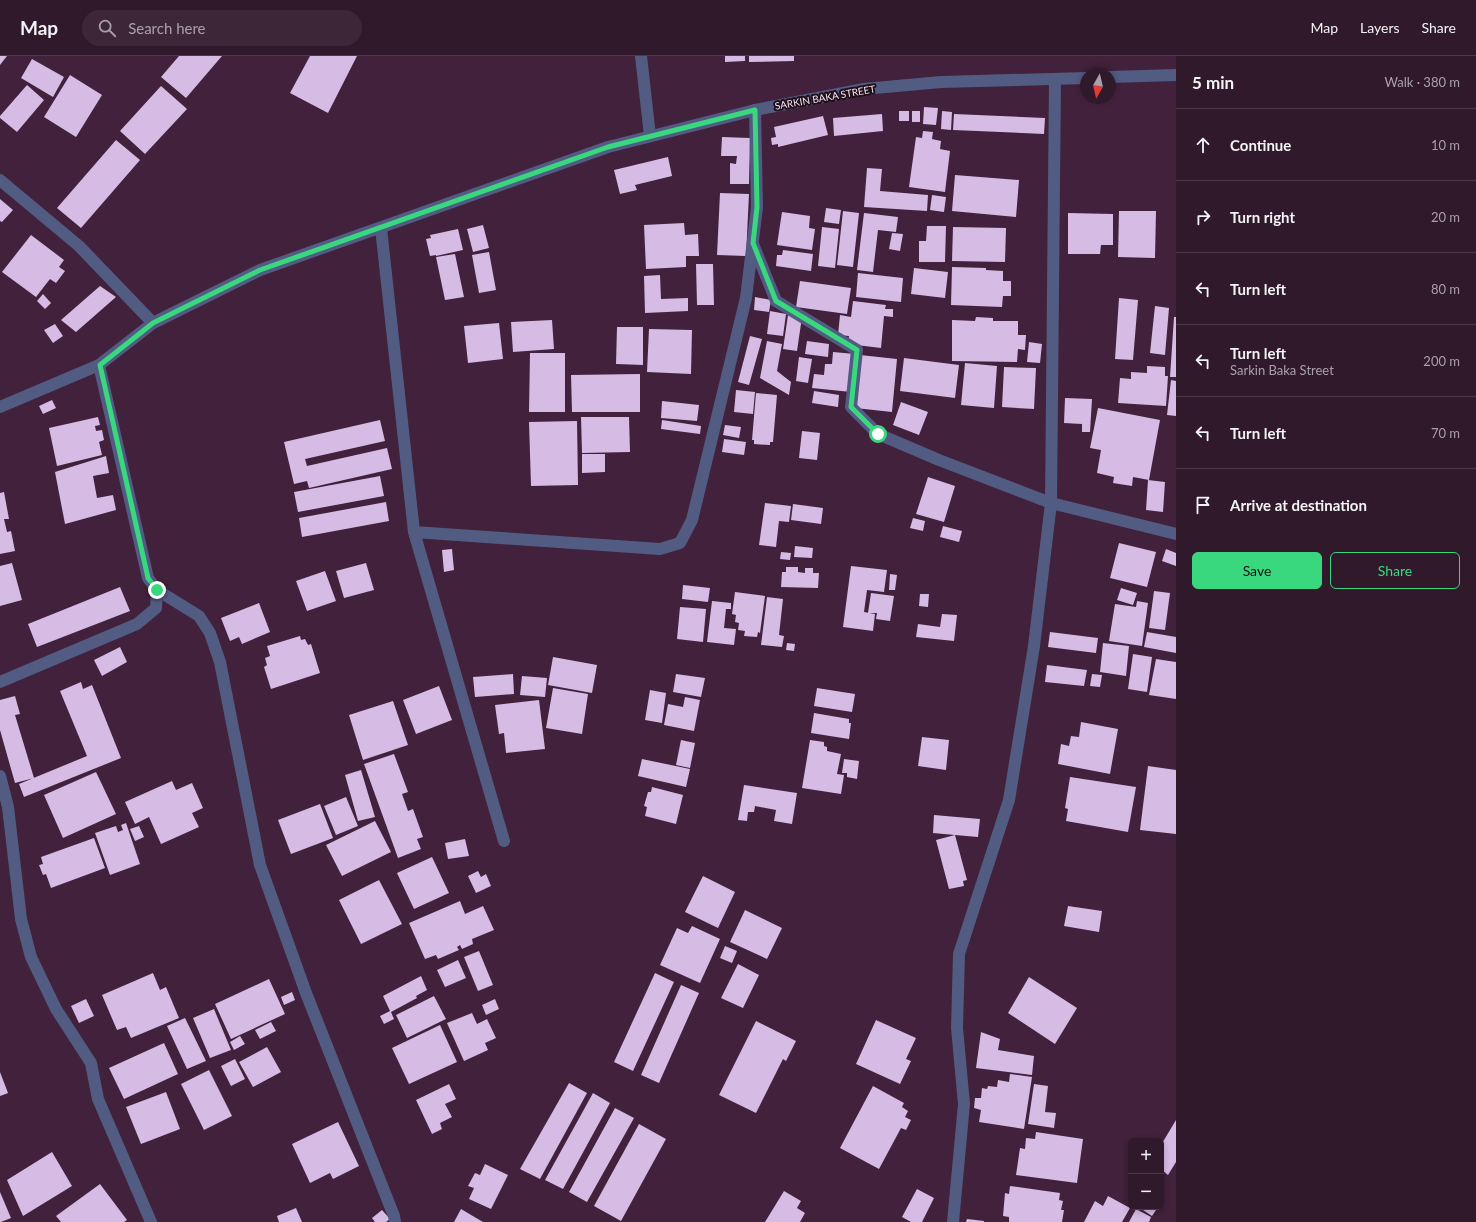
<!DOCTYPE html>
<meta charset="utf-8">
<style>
:root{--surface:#31192c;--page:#3d2638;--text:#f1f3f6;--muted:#a8a0a9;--line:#4c3848;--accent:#39d87f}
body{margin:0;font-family:Lato,sans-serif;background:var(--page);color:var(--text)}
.controls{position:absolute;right:12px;bottom:12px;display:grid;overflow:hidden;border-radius:6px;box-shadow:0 2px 6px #0003}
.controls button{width:36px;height:36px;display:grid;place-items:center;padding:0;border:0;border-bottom:1px solid var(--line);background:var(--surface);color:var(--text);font:20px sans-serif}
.compass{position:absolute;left:1080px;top:12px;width:36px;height:36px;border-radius:50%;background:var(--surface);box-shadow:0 2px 6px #0003;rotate:188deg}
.stop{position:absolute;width:12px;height:12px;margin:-9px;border:3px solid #39d87f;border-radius:50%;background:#fff}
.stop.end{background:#39d87f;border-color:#fff;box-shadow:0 1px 4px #0008}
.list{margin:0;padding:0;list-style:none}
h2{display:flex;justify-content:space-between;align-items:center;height:52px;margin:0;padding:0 16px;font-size:17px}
h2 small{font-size:13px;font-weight:400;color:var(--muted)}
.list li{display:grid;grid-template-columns:26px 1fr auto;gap:12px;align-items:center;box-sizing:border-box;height:72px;padding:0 16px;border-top:1px solid var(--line)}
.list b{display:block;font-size:15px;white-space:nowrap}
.list p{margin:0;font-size:13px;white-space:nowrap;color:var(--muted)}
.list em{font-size:13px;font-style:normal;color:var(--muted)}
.actions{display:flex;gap:8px;padding:12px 16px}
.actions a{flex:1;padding:9px 0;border:1px solid var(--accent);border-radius:6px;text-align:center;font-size:14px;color:var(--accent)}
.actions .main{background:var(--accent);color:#111}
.icon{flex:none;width:22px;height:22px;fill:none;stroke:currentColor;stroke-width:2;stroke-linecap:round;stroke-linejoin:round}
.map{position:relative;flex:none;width:1176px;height:1166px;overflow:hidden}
header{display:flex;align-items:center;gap:24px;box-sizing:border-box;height:56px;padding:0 20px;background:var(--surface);border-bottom:1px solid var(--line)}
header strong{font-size:19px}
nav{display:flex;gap:22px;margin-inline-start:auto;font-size:14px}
.search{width:280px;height:36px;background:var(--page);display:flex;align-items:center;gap:10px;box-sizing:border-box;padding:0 14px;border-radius:22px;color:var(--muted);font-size:15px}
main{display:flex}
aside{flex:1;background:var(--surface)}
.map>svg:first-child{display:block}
</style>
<header>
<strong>Map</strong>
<div class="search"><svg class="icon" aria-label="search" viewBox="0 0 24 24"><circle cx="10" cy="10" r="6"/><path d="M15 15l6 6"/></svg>Search here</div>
<nav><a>Map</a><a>Layers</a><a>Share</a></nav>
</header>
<main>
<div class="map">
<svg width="1176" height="1166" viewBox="0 0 1176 1166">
<rect width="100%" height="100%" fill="#41213b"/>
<path fill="#d6bbe5" d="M0,0h7l-7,9z
M179,0h43l-36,42 -25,-21z
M310,0h47l-29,57 -38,-20z
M725,0h20v5l-20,1z
M749,0h45v5l-45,1z
M32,3l32,18 -11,20 -32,-19z
M70,19l32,20 -26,42 -32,-20z
M27,29l17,15 -27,32 -17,-14v-2z
M161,30l26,23 -42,45 -25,-23z
M924,51l14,1 -2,17 -13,-1z
M899,55h10v10h-10z
M912,55h8v11h-8z
M942,55l10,1 -1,18 -10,-1z
M882,58l1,17 -49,5 -1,-18z
M954,58l91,4 -1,16 -91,-4z
M823,60l5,19 -50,12v-3l-6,1 -1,-7 5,-1 -2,-10z
M923,75l10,1 -1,7 9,2 -1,8 10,2 -5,41 -36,-5 7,-50 6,1z
M722,81l28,1 -1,46h-19v-21l6,1 1,-8h-16z
M116,84l24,20 -59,68 -24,-20z
M668,101l4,19 -37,9 2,5 -17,4 -6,-24z
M867,112l15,1 -2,22 48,4 -1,16 -63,-4z
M955,119l64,5 -3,37 -64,-6z
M720,137l29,1 -3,62 -29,-1z
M932,139l14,2 -2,15 -14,-2z
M0,143l13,11 -11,12 -2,-1z
M826,152l15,2 -2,14 -15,-2z
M843,155l16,2 -6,54 -16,-2z
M1119,155h37l-1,47 -37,-1z
M782,156l28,4 -1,12 6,1 -3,21 -35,-5z
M864,157l34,4 -2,15 -18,-2 -5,42 -16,-2z
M1068,157l45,1v31h-12l-1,9h-32z
M684,167l1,12 13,-1 1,22h-13v11l-40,2 -2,-44z
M483,169l6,23 -16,4 -6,-23z
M927,170h19l-1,36h-26v-21h7z
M822,171l17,2 -4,39 -17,-2z
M953,171l53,1 -1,34 -53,-1z
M458,173l5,21 -27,6v-1l-6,1 -4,-17 5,-1 -1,-3z
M892,177l11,1 -3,17 -11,-2z
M31,179l33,25 -5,7 6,4 -9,12 -6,-4 -14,18 -34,-25z
M783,194l30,4 -2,17 -35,-5 1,-11h5z
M489,196l7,38 -17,3 -7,-38z
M455,198l9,43 -19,3 -9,-43z
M696,208h17l1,41h-17z
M952,211l34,1v2l17,1v10h8v15h-8l-1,11 -51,-2z
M914,212l34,4 -3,26 -34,-4z
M858,217l45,5 -2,24 -45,-5z
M660,219l1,24 27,-1v13l-43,2 -1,-37z
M800,225l51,7 -4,26 -51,-7z
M100,230l16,11 -40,35 -15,-12z
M43,238l8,9 -6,6 -8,-8z
M755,241l16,3 -2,12 -15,-2z
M1119,242l19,2 -5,60 -18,-1z
M853,245l33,4 -1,4h8v8l-9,-1 -3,32 -33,-4 1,-8 -11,-1 2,-20 11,2z
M1155,250l14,2 -4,47 -15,-2z
M770,255l16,3 -3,22 -16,-2z
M788,259l14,2 -5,34 -14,-2z
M976,261l17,1v3h25v14h8l-1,15 -7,-1 -1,13 -65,-1v-41l23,1z
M1174,261h2v60h-6z
M552,264l2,29 -41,3 -2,-30z
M499,267l4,36 -35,4 -4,-37z
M55,268l8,12 -10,7 -9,-13z
M617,271h26v38l-27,-1z
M649,273l43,1 -1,44 -44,-2z
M750,280l12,3 -13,46 -11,-3z
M767,285l15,3 -5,27 14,11 -2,13 -29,-17z
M807,285l22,3 -1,13 -23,-3z
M1029,286l13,2 -2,19 -13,-1z
M833,296l22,2 -4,38 -39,-4 2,-14 10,1 1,-11h7z
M530,297h35v59h-36z
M860,299l37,4 -5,53 -37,-4z
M799,301l13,2 -4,24 -12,-2z
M904,302l55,7 -4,33 -55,-7z
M965,307l32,3 -3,42 -33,-3z
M1147,310l18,1v9h3l-2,30 -48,-3 2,-25 11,1v-7l16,1z
M1004,311l32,1 -2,41 -32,-2z
M640,318v38h-68l-1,-37z
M1171,324l5,1v35l-9,-1z
M736,334l19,2 -2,22 -19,-2z
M814,335l25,4 -1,12 -26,-4z
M756,337l21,2 -4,47h-3v3l-16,-1v-4h-2z
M1065,342l27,1 -2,33h-8v-8l-18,-1z
M52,344l4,8 -13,6 -4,-8z
M662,345l37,4 -2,16 -36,-3z
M901,346l27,10 -9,23 -26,-10z
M1098,352l62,12 -11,60 -16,-3 -1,9 -19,-3 1,-6 -17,-4 4,-23 -11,-2z
M98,361l2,8 -5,1 1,5 6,-1 2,10 -5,2 3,13 -45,11 -8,-38z
M581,361h48l1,35 -48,1z
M380,364l5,21 -80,18 2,7 80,-18 5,21 -83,19 -2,-7 -13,3 -10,-42z
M662,364l39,6 -1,8 -39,-5z
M577,365l1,64 -47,1 -2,-64z
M725,369l16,2 -2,11 -16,-3z
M802,375l18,2 -3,27 -18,-2z
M724,383l22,3 -2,13 -22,-3z
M582,398h23v18l-23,1z
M106,400l3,17 -16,3 4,22 16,-3 3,15 -51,14 -10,-52z
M380,420l4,20 -86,16 -4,-20z
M928,421l27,9 -11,36 -28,-8z
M1148,424l17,2 -2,30 -17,-2z
M4,436l5,27h-5l3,13 4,-1 4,20 -15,3v-61z
M386,446l3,19 -87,16 -3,-19z
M765,447l26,3 -2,16 -10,-1 -3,26 -17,-2z
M793,448l30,4 -2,16 -30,-4z
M913,462l12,3 -2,10 -13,-3z
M943,470l19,5 -3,11 -19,-5z
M1119,487l37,9 -9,35 -37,-9z
M795,490l18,2 -1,10 -18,-1z
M452,493l2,21 -10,2 -2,-22z
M1166,493l10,4v13l-14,-5z
M781,496l10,1 -1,7 -10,-1z
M12,507l10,37 -22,6v-40z
M366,507l8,27 -30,8 -8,-27z
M851,510l36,4 -3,22 -17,-2 -3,22 11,2 -2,17 -30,-4z
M786,511h12v5l7,1v-5h8v5h6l-1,15 -37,-1 1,-15h4z
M325,515l11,30 -29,10 -11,-30z
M890,518l7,1 -2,15h-6z
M683,529l27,3 -2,14 -26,-3z
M120,531l10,24 -93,36 -9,-23z
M1121,532l16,5 -4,12 -16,-5z
M1154,535l16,2 -5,37 -16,-2z
M735,536l30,4 -5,37 -2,-1 -1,5 -13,-1 1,-5 -7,-1 1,-7 -4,-1 1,-7 -4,-1z
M871,537l23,3 -4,25 -14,-2 1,-6h-9z
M920,538h9l-1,13 -9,-1z
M767,541l16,2 -4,36 5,1 -2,11 -21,-2z
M712,545l19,2v6h-5l-2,19 12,1 -2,16 -27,-3z
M1137,545l11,2 -6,43 -33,-5 6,-37 21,3z
M259,547l11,29 -28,12 -3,-7 -9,4 -9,-23z
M680,551l26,2 -3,33 -26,-3z
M942,558l15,1 -3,26 -38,-4 2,-13 22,3z
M1050,576l48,6 -2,15 -48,-6z
M1147,576l29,5v16l-32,-6z
M300,580l1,4 4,-1 3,6 3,-1 9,29 -49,16 -7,-22 3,-2 -2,-7 5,-2 -3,-10z
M787,587l8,1 -1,7 -8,-1z
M1103,587l26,3 -3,30 -26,-4z
M120,591l7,15 -25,14 -8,-16z
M1133,598l19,3 -5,35 -19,-3z
M553,601l44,8 -5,28 -44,-8z
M1156,603l20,3v37l-27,-4z
M1047,609l40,5 -3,16 -39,-4z
M513,618l1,20 -39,3 -2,-20z
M676,618l29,4 -4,19 -28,-5z
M1092,618l10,1 -2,12 -10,-1z
M522,620l25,2 -2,19 -25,-2z
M81,626l2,7 9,-4 29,73 -97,39 -5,-13 68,-28 -27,-65z
M439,630l13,34 -36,14 -13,-34z
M553,632l35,6 -6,40 -36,-6z
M817,632l38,6 -3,18 -38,-6z
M650,634l16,3 -4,30 -17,-3z
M15,640l5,18 -5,1 19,63 -19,5 -15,-53v-30z
M685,641l15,3 -6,31 -30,-6 4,-21 15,3z
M539,644l6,49 -39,4 -2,-20 -5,1 -4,-29z
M393,645l15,44 -45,15 -14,-45z
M814,657l35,6v4h2l-2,16 -38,-6z
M1081,666l37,7 -8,45 -52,-10 3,-20 8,2 2,-10 8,1z
M922,681l27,3 -3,30 -28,-4z
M681,684l14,3 -5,25 -14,-3z
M810,684l14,2v4l3,1v4l14,3 -4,20 7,1 -3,19 -39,-6z
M394,698l14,38 -6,2 6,17 5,-2 10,28 -6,2 4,10 -23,9 -34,-94z
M642,703l48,10 -4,18 -48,-11z
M844,703l15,2 -2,18 -10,-2v-4h-5z
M1148,710l28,4v64l-36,-4z
M361,714l14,47 -17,4 -13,-46z
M96,716l20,42 -53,24 -19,-43z
M1070,721l66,10 -8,45 -62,-11 2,-12 -3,-1z
M172,725l4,9 16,-7 11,25 -11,5 7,14 -38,17 -12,-27 -14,7 -10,-22z
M744,729l53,8 -5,31 -18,-3 2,-11 -21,-4 -1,6h-6l-1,9 -9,-1z
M652,731l31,8 -7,29 -31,-8 2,-9 -3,-1 4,-14h3z
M346,741l12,29 -22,9 -12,-29z
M320,748l13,34 -42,16 -13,-34z
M934,759l46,4 -2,18 -23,-2 12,45 -4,1 1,5 -15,3 -13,-49 19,-5 -22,-2z
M375,765l16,31 -49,24 -16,-31z
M126,767l14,41 -30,11 -15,-42 21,-7 2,6 5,-2 -2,-5z
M139,770l5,11 -9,4 -5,-12z
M94,782l11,30 -54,20 -5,-14 -3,1 -4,-10 4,-1 -2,-7z
M465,783l4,17 -21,3 -3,-16z
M432,801l17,36 -35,16 -17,-36z
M478,815l3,6 5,-3 5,12 -15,7 -8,-17z
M703,820l32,16 -17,36 -33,-16z
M379,824l23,44 -41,20 -22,-44z
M460,845l5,13 18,-8 11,24 -22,9 1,5 -11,5 -2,-4 -3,2 2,3 -21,9 -2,-4 -11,4 -16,-36z
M1068,850l34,5 -3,21 -35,-6z
M745,854l37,18 -15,31 -37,-17z
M692,870l28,13 -20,44 -40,-18 17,-37 11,5z
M725,890l12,5 -5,12 -12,-5z
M479,895l14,34 -15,6 -14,-34z
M458,904l8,18 -21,9 -8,-17z
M738,908l21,11 -16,33 -22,-10z
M153,917l7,17 6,-3 13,31 -48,20 -5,-11 -9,3 -15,-35z
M655,917l19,9 -41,89 -19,-9z
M421,920l6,14 -11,6 1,2 -26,14 3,7 -10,5 -4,-8 10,-5 -7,-15z
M1029,921l48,31 -22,36 -47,-31z
M269,923l16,35 -54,25 -16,-35z
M681,929l18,8 -40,90 -18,-8z
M292,936l3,8 -11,5 -3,-8z
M434,940l12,23 -39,19 -11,-23z
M86,943l8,17 -15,7 -8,-17z
M495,943l4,10 -13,6 -4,-10z
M214,953l17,41 -21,8 -17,-40z
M472,957l5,11 10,-5 9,19 -11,5 3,7 -24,11 -17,-38z
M185,962l21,43 -19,8 -20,-43z
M876,964l40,18 -10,21 5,2 -11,23 -44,-20z
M756,965l40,20 -10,20 -3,-2 -27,54 -37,-18z
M271,966l5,9 -16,8 -5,-9z
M440,969l17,37 -48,22 -17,-36z
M981,976l19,7 -2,11 36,6 -2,19 -56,-7z
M240,980l5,8 -11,6 -4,-8z
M164,987l14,31 -54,25 -15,-31z
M267,991l14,25 -28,15 -14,-25z
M235,1003l10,20 -14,7 -10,-20z
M209,1014l23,46 -28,14 -23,-46z
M0,1016l8,21 -8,3z
M1010,1018l22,3 -8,52 -45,-7 2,-12 -7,-2 1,-10h6l1,-10 5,1 1,-3 9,1 1,-7 11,2z
M569,1027l18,10 -47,86 -20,-10z
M449,1028l7,15 -11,5 7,13 -12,6 2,6 -10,5 -16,-34z
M1034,1028l14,2 -3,26 11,1 -2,15 -26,-4z
M873,1030l31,17 -2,4 6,4 -3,6 6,3 -5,10 -5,-2 -22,41 -39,-21z
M166,1036l14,37 -39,15 -15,-37z
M593,1037l17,10 -47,86 -18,-9z
M615,1052l19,10 -47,84 -18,-10z
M1176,1064v42l-8,13 -7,-6v-24z
M338,1066l21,44 -26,13 -3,-6 -20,10 -18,-39z
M639,1068l27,15 -45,82 -27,-15z
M1036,1076l47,7 -6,44 -61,-8 4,-27 5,1 1,-11 9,1z
M52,1096l20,34 -49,30 -16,-36z
M485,1108l23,11 -17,34 -22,-10 5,-11 -6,-2 7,-13 5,2z
M100,1128l27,36 -3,2h-63l-5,-6z
M1010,1130l50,7 -1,7 4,1 -2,9h3l-2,12h-53v-5l-6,-1 2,-23 4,1z
M917,1133l17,9 -12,24h-11l-9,-5z
M784,1135l17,10 -4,7 8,5 -5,9h-35z
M0,1136l11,26 -10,4h-1z
M1108,1140l22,12 -8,14h-38l11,-21 8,5z
M1141,1151h17l-6,9 -12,-8z
M296,1152l6,14h-23l-2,-6z
M461,1153l22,13h-29z
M1136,1153l15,8 -2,5h-20z
M382,1154l8,9 -4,3h-11l-3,-4z
M967,1163l17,2v1h-18z"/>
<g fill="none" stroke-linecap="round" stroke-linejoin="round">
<path stroke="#525b82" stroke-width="12" d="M641,0l9,80
M0,124l79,66 74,77
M381,172l33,304 90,309
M753,188l23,57 81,49 -6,57 27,27 61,26 112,43 125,31
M99,309l49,213 9,12 42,26 11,17 10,29 40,203 46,128 88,223 1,6
M414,476l246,17 20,-6 12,-23 54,-222 11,-91 -2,-97
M0,626l137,-58 19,-16 1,-18
M0,720l8,31 13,112 10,38 25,52 35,54 7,36 53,123
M953,1166l11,-118 -7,-76 2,-74 50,-154 25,-154 17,-143 4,-424"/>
<path stroke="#525b82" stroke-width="12" d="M1110,21l66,-2
M0,351l99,-42 54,-42 107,-53 348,-123 147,-37 109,-21 77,-7 145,-4"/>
</g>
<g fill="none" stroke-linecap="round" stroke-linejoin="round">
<path stroke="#39d87f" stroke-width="5" d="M157,534l-9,-12 -48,-213 53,-42 107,-53 348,-123 147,-37 2,97 -4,36 23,58 81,49 -6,57 27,27"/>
</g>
<g text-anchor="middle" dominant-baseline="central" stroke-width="4" stroke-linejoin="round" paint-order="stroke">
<g font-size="10" fill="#f9e3f4" stroke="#1f101c">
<text transform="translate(825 41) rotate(-10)">SARKIN BAKA STREET</text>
</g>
</g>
</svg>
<div class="controls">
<button>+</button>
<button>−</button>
</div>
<svg class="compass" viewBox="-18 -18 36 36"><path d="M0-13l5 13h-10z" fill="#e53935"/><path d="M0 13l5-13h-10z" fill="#a8a0a9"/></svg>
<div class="stop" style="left:878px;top:378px"></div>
<div class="stop end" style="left:157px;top:534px"></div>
</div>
<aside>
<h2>5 min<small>Walk · 380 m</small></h2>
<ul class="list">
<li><svg class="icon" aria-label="ahead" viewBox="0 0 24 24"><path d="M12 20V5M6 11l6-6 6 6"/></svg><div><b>Continue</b></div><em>10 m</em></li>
<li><svg class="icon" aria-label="right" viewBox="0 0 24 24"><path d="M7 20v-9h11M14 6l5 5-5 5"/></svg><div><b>Turn right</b></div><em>20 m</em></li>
<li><svg class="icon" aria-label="left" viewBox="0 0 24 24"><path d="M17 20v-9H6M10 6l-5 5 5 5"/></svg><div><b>Turn left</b></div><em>80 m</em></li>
<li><svg class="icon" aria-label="left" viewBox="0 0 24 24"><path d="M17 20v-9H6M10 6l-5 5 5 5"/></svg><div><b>Turn left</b><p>Sarkin Baka Street</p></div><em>200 m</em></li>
<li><svg class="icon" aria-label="left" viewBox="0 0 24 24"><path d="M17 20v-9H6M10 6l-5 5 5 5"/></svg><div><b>Turn left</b></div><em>70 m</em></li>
<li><svg class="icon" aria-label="arrive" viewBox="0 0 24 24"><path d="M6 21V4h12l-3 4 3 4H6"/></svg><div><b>Arrive at destination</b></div></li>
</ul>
<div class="actions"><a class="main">Save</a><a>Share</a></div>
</aside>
</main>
